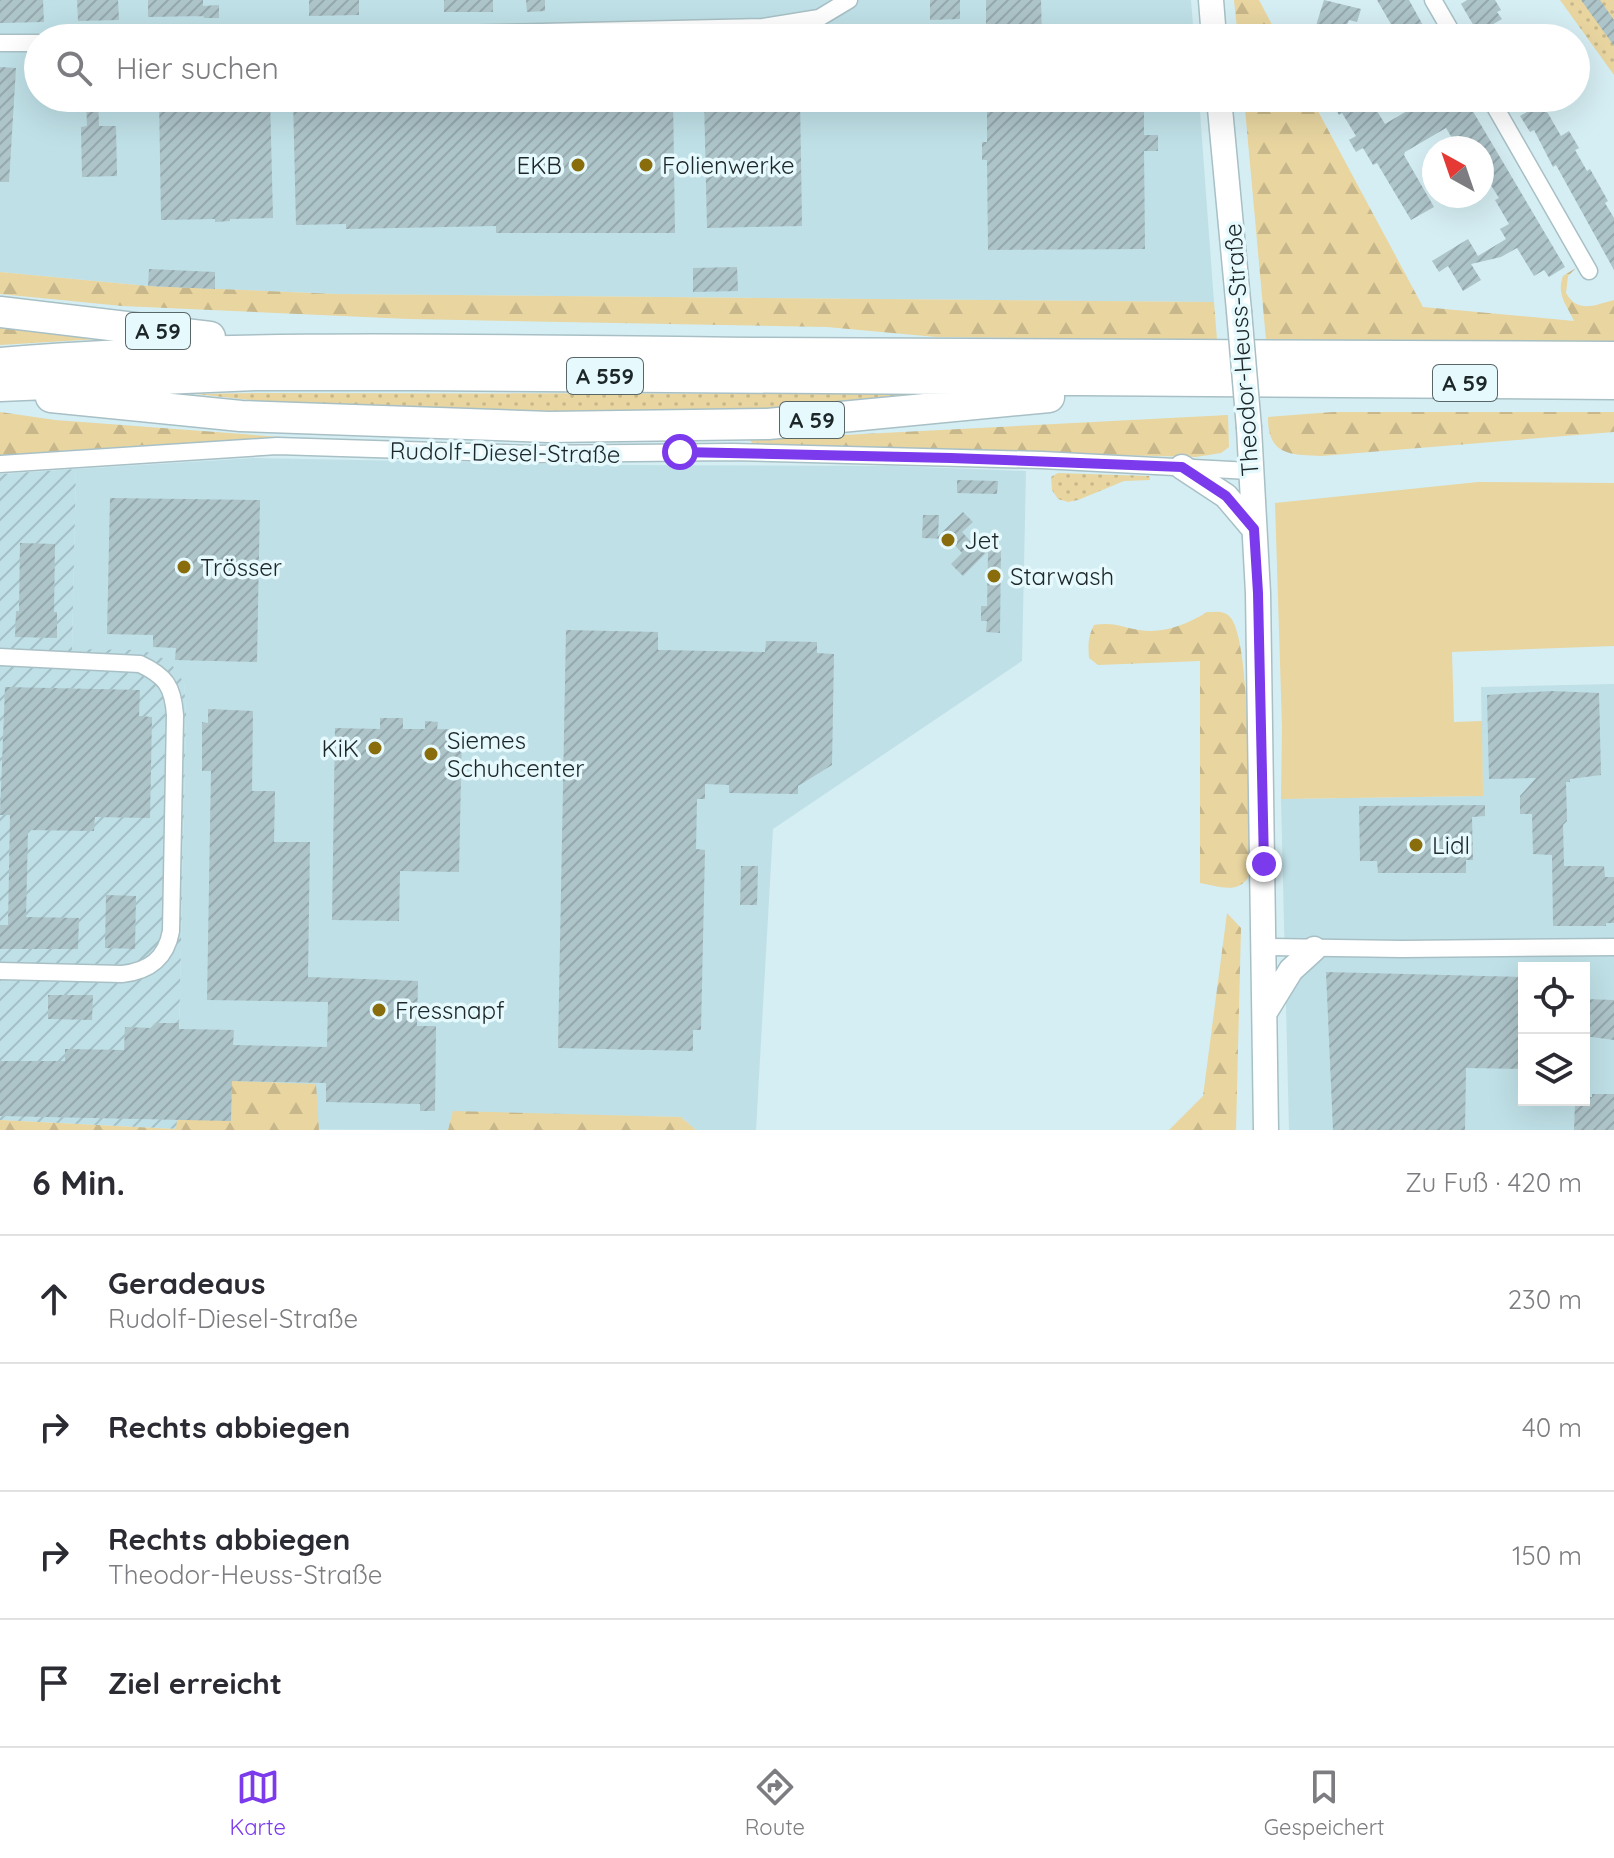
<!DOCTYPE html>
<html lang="de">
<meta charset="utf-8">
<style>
:root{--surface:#fff;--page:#f2f2f3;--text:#2b2b33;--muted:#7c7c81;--line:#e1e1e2;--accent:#7c3aed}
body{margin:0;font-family:Quicksand,sans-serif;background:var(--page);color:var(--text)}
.controls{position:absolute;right:24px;bottom:24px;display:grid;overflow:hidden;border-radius:0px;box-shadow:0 8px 32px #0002}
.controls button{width:72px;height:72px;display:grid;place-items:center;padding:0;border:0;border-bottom:2px solid var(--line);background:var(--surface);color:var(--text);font:40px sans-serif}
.compass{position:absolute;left:1422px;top:136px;width:72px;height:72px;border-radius:50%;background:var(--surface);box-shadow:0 8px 32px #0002;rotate:320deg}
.stop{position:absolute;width:24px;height:24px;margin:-18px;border:6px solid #7c3aed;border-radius:50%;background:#fff}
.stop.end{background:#7c3aed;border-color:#fff;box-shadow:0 2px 8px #0008}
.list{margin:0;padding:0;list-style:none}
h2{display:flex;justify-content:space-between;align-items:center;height:104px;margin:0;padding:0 32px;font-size:34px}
h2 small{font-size:26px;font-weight:400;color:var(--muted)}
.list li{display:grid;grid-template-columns:52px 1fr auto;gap:24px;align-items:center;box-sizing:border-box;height:128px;padding:0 32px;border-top:2px solid var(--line)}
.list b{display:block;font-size:30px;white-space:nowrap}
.list p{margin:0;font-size:26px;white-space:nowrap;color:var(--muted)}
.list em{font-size:26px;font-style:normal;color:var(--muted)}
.icon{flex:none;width:44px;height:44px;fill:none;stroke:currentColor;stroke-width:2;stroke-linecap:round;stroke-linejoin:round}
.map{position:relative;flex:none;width:1614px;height:1130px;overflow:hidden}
.search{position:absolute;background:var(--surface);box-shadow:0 8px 32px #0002;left:24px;right:24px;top:24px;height:88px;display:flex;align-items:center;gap:20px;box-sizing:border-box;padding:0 28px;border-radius:44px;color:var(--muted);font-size:30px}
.sheet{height:616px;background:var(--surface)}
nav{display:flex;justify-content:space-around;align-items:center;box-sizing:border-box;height:112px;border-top:2px solid var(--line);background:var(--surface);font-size:22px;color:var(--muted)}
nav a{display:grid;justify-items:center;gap:4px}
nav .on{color:var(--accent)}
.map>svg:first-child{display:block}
</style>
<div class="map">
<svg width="1614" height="1130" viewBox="0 0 1614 1130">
<defs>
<pattern id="industrial-furrows" width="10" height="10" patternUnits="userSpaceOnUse" patternTransform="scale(2)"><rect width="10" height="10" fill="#bfe0e7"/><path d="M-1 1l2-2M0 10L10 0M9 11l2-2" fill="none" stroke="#a4c0c6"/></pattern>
<pattern id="grass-dots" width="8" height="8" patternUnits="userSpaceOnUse" patternTransform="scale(2)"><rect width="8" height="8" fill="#e8d5a0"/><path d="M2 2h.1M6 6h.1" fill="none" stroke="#c7b78a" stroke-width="1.8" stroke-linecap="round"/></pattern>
<pattern id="forest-firs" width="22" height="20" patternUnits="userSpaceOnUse" patternTransform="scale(2)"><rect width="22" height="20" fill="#e8d5a0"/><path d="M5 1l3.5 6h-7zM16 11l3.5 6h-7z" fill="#c7b78a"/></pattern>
<pattern id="building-hatch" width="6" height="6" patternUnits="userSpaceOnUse" patternTransform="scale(2)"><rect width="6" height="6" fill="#adc4c9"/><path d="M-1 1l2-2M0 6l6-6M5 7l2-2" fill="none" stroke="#94a8ad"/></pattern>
</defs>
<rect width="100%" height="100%" fill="#d5eef3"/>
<path fill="#bfe0e7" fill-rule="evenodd" d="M0,0h1191l3,38h-1156v60h1161l15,204 -878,-8 -188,-8 -148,-14z
M254,458l351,7 290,1 131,5 -4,190 -249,168 -17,301h-60l-15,-13 -228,-5 -5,18 -271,-1 9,-416 -2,-30 -112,-34 4,-180z
M1614,684v446h-325l-8,-331 202,-3 -2,-109zM1524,968h60v132h-60z"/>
<path fill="url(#industrial-furrows)" d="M76,469l-4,180 68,1 14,4 16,8 14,21 2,30 -9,416 -177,-9v-646z"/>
<path fill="url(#grass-dots)" d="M1560,0h54v75z
M195,394l62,-1 672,1v6l-169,10 -219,2 -291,-6 1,-6z
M1058,473l91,3 1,4 -26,1 -46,19 -10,2 -10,-3 -6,-9 -1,-13z"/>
<path fill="url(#forest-firs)" d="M1234,0h25l20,38h-41z
M1244,98h67l112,209 151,14c-7,-16 -18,-26 -11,-45l13,-8 -8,8 -2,17c12,21 29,12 48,7v43l-348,-3z
M0,272l148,14 188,8 878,8 3,38 -281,-3 -109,-10 -418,-8 -287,-13 -122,-12z
M0,323l131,14 -131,8z
M0,412l55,8 226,17 -10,3 -121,5 -150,10z
M1333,412h281v20l-293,24c-32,-1 -53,-1 -53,-39z
M1228,415l1,32 -8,6 -25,4 -442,-11 -4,-6z
M1207,612c8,0 17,-2 23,5 23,24 19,217 19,259 -11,19 -30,10 -49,7v-222l-102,4 -9,-7c-1,-14 -1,-21 5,-33 22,-3 25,2 45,5 24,4 47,-5 68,-18z
M1227,913l14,15 -5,202h-67l34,-34z
M232,1081l84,3 3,46h-319v-10l176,9 1,-9h53z
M453,1111l228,6 15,13h-248z"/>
<path fill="#e8d5a0" d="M1478,482l136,1v163l-162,6 2,70 28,-1 1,75 -202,3 1,-72 -7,-224z"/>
<path fill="url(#building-hatch)" d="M0,0h43l1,22 -44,1z
M77,0h41l1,20 -41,1z
M148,0h55v6l16,-1v13h-15l-1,-5 1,3 -56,1z
M309,0h50v15l-50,1z
M444,0h49v12h-49z
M526,0h19v11l-18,1z
M930,0h30v19l-30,1z
M986,0h55l1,38h-56z
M1324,0l37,9 -4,13 -8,-2 -3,7 -7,-2 -2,7 -7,-3 -2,7 -14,-4z
M1377,0h32l21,38h-31z
M1467,0h28l6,10 -4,2 5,7 -24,14 -17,-29z
M1581,0h19l14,20v26z
M0,67l16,1 -7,114h-9z
M86,98h12l1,28h17l1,50 -35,1 -1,-50 6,-1z
M159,98h111l3,120 -43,1v2l-15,1v-3l-54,1z
M293,98h380l2,135h-179v-7l-150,3v-5l-50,1z
M704,98h96l2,128 -95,2z
M1329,98h40l16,26 44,-26h36l100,169 -16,10 -5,-7 -10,6 -17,-28 -16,9 -30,7 10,16 -18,11 -15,-25 -9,6 -7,-11 36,-22 10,17 28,-17 -6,-10 9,-5 -14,-24 4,-2 -17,-27v-23h-24l-12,-20 -41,24 -1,3 30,52 -23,13 -34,-57 -4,2 -10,-17 -7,4 -7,-12 7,-4 -14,-23 -3,2z
M1542,103l19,33 8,-5 10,17 -4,2 12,21 3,-2 18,32 -3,2 9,15v52l-58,-105 -3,2 -19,-37 -4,2 -10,-16z
M1144,105v30h14v16h-14l1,98 -157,1 -1,-90h-5v-18h5v-36z
M737,267l1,24 -45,1v-24z
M149,269l66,3v17l-67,-3z
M957,480l41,1 -1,13 -40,-1z
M110,498l150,2 -3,162 -82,-2 1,-12 -23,-1v-12l-46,-1z
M963,512l10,10 -11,10 12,13 27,1 -1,87 -14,-1 1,-11h-6v-15h6l1,-55 -25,25 -12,-12 11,-11 -13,-14 -27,-1 1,-23h16l-1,21z
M20,543l35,1 -1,68h3v26l-42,-1 1,-26h3z
M566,630l92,2v18l107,2 1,-11 51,1v11l17,1 -2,111 -34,21v8l-69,-1v-8l-24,-1v15h-8l-1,50 9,1 -4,180h-8v21l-135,-3z
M5,687l135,3 -1,26 13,1 -2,101 -55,-1 -1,14 -66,-1 -2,87 53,1 -1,31h-78v-24h8l2,-110h-10z
M1551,691l48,2 2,82 -31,4v3h-4l1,39 -4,4 1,41h40l1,11h9v46h-8v3h-53l-1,-71 -19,-1 -1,-40h-12v-18l16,-18 -47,1 -2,-84z
M208,709l45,2 -1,80h23l-1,51h36l-2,135 110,4 -1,45h19l-1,85h-15v-7l-94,-2v-19l-94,-2 -1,40 -231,-5v-55h65v-12l59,1 1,-23 26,1 4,-5h24v6l55,1 -1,15 94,2 1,-45 -121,-2 4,-229h-9v-49l6,1z
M380,718h23v11h22v-8l13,1 -1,7 25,1 -3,142 -59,-1 -1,50 -67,-1 3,-192 45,1z
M1485,805v11l-13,1 1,43h-7v13h-88l-1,-12h-17l-1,-55z
M741,866h17l-1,39h-17z
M106,895l30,1 -1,53 -30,-1z
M1326,972l198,5v92l-58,-1 -1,62h-132z
M48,995h45l-1,25 -44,-1z
M1584,999l30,1v40l-30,-4z
M1592,1094h22v36h-40l1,-26 9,-4v-3h8z"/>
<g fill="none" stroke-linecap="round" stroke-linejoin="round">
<defs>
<path id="minor" d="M1433,0l22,38
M277,38l486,-11 56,-9 30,-18
M0,43h38
M1490,98l99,173
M0,464l277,-18 256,8 199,-2 310,8 208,11
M0,657l140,7c26,12 33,23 35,51l-4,216c-5,28 -22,40 -49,43l-122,-3
M1264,947l138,2 212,-2"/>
<path id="secondary" d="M1211,0l3,38
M1219,98l20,213
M1249,428l9,165 8,537
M1182,467l44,29 28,33
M1267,1009l24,-39 23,-21"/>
<path id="motorway" d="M0,312l210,25
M0,363c250,-21 503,-12 754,-10 287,3 573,1 860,4
M0,386l255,-11h159l1200,9
M51,397l190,19 308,11 219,-3 281,-27"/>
</defs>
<use href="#minor" stroke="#a8c0c5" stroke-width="19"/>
<use href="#secondary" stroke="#a8c0c5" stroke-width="27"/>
<use href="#motorway" stroke="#a8c0c5" stroke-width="33"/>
<use href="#minor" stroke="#fff" stroke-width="16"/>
<use href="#secondary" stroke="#fff" stroke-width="24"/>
<use href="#motorway" stroke="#fff" stroke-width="30"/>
<defs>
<path id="secondary-bridge" d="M1239,311l10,117"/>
</defs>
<use href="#secondary-bridge" stroke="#a8c0c5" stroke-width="27" stroke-linecap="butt"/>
<use href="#secondary-bridge" stroke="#fff" stroke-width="24"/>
</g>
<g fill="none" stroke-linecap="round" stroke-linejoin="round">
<path stroke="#7c3aed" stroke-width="10" d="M680,452l271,6 231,9 44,29 28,33 4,64 6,271"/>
</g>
<g fill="#896d0d" stroke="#e6fafe" stroke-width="3">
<circle cx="578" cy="165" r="8"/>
<circle cx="646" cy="165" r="8"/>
<circle cx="948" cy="540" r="8"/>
<circle cx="184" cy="567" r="8"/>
<circle cx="994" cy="576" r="8"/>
<circle cx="375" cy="748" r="8"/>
<circle cx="431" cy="754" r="8"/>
<circle cx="1416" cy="845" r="8"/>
<circle cx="379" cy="1010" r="8"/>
</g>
<g text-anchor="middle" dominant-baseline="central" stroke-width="7" stroke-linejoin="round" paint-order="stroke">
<g fill="#e6fafe" stroke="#596668" stroke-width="2">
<rect x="126" y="313" width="64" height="36" rx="6"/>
<rect x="567" y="358" width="76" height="36" rx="6"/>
<rect x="1433" y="365" width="64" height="36" rx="6"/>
<rect x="780" y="402" width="64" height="36" rx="6"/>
</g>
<g font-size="22" font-weight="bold" fill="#1d2628">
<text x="158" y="331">A 59</text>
<text x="605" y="376">A 559</text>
<text x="1465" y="383">A 59</text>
<text x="812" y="420">A 59</text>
</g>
<g font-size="24" fill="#1d2628" stroke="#e6fafe" text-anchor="start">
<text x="562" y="165" text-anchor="end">EKB</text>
<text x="662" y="165">Folienwerke</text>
<text x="964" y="540">Jet</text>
<text x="200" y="567">Trösser</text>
<text x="1010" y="576">Starwash</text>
<text x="447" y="740">Siemes<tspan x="447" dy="28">Schuhcenter</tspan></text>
<text x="359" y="748" text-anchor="end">KiK</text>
<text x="1432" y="845">Lidl</text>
<text x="395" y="1010">Fressnapf</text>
</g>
<g font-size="24" fill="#1d2628" stroke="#e6fafe">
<text transform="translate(1241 350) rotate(-94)">Theodor-Heuss-Straße</text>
<text transform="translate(505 452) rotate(1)">Rudolf-Diesel-Straße</text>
</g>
</g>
</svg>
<div class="controls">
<button><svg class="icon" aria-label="locate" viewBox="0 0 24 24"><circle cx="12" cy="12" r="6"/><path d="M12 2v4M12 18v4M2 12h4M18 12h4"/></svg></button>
<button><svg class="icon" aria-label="layers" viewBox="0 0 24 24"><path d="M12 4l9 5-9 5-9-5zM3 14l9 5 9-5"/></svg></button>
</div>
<svg class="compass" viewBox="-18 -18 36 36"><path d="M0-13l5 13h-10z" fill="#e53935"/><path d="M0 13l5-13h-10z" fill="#7c7c81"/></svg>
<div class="stop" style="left:680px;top:452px"></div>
<div class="stop end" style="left:1264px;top:864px"></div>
<div class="search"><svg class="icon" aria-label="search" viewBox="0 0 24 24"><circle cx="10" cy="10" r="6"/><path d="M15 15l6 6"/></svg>Hier suchen</div>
</div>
<section class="sheet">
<h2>6 Min.<small>Zu Fuß · 420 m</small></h2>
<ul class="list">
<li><svg class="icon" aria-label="ahead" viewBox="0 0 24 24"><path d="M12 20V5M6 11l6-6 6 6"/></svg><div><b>Geradeaus</b><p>Rudolf-Diesel-Straße</p></div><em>230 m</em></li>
<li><svg class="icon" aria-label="right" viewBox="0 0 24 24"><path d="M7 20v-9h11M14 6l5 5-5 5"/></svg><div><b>Rechts abbiegen</b></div><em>40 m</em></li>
<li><svg class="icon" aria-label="right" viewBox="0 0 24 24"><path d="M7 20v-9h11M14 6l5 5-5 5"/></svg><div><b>Rechts abbiegen</b><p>Theodor-Heuss-Straße</p></div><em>150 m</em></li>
<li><svg class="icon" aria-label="arrive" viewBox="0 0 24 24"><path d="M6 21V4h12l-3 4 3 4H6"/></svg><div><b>Ziel erreicht</b></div></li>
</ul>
</section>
<nav>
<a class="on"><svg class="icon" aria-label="map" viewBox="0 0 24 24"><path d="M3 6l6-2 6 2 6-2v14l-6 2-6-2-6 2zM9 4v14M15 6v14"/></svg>Karte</a>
<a><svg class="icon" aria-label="directions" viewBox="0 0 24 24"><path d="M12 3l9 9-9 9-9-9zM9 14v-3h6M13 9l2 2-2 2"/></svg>Route</a>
<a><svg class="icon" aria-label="saved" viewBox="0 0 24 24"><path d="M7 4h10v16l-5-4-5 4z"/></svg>Gespeichert</a>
</nav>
